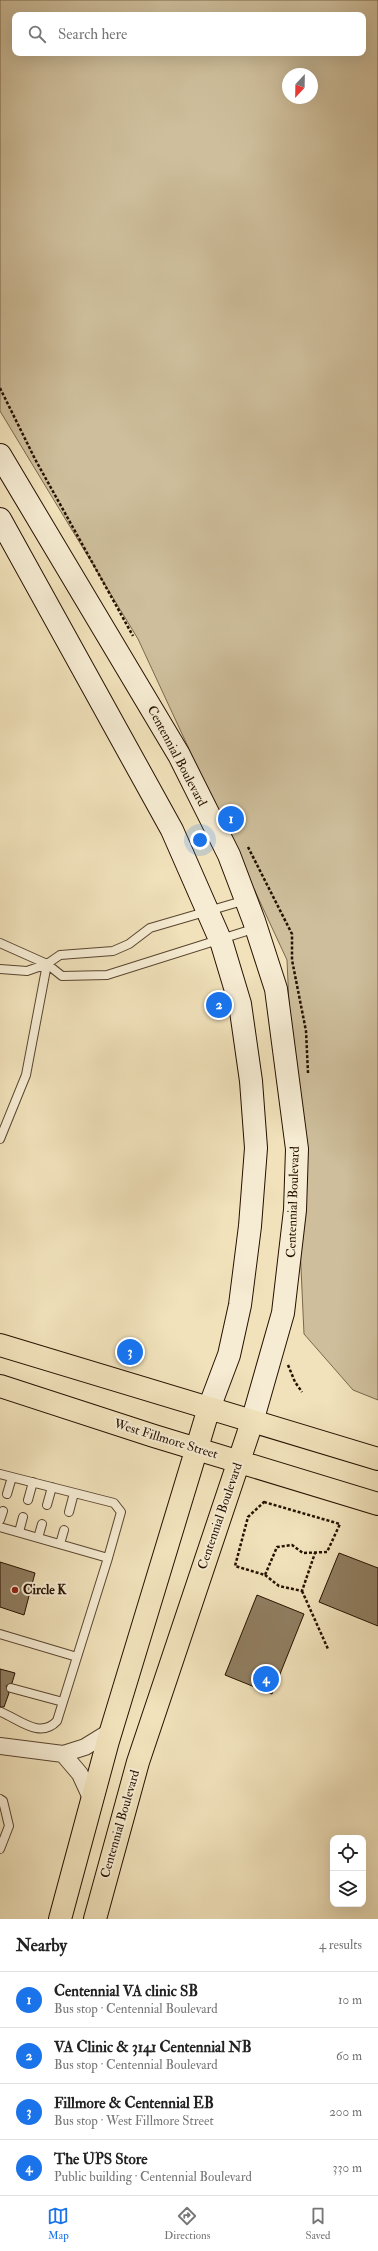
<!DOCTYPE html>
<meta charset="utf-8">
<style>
:root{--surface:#fff;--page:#f2f2f2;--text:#222;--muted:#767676;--line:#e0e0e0;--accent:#1a73e8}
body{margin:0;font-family:"IM FELL Double Pica",serif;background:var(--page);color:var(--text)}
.controls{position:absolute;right:12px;bottom:12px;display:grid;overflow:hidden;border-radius:8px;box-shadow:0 4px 16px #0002}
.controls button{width:36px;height:36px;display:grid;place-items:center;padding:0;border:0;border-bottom:1px solid var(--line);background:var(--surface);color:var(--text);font:20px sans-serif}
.compass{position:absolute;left:282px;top:68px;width:36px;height:36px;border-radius:50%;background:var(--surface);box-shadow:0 4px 16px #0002;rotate:202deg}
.you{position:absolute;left:200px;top:840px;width:14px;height:14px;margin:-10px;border:3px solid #fff;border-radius:50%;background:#1a73e8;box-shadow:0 0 0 6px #1a73e833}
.badge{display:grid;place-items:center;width:26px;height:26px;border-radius:50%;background:var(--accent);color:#fff;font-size:13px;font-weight:700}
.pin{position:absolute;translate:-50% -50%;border:2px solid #fff;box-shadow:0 1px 4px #0006}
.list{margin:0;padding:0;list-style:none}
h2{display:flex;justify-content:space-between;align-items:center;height:52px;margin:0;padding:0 16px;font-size:17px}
h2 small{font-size:13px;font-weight:400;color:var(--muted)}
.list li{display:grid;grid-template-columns:26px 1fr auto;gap:12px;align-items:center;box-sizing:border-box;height:56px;padding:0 16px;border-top:1px solid var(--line)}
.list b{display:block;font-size:15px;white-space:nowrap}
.list p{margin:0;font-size:13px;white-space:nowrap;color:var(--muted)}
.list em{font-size:13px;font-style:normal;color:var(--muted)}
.icon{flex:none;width:22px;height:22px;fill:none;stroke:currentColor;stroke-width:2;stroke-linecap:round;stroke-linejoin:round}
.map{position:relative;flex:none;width:378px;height:1919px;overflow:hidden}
.search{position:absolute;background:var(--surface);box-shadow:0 4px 16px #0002;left:12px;right:12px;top:12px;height:44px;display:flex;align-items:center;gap:10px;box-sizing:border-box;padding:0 14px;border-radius:8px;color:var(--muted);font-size:15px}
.sheet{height:276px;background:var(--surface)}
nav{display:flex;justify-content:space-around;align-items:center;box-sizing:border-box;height:56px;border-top:1px solid var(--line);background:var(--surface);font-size:11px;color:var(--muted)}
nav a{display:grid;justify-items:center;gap:2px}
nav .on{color:var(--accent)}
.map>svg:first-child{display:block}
</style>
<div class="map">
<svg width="378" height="1919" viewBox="0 0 378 1919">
<rect width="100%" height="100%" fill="#f1e2bb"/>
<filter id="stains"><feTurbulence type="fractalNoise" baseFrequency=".005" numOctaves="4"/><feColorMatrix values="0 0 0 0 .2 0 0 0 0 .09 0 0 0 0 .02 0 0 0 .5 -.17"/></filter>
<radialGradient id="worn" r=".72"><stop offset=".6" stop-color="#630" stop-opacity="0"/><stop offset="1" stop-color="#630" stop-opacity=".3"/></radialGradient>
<path fill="#cebe9b" stroke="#7a684e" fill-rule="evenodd" d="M0,0h378v1400l-25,-10 -49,-56 -17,-374 -149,-321 -138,-228zM15,15h348v38h-348zM288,74h24v24h-24z"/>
<path fill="#907e61" stroke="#261100" d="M339,1553l39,15v58l-59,-24z
M0,1562l35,11 -11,42 -24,-8z
M257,1595l47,19 -32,80 -47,-19z
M0,1669l15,4 -3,10 -6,3 3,7 -5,14h-4z"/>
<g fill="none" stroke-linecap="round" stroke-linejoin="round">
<defs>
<path id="service" d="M0,943l47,21 15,12 45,-1 149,-47
M0,969l27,2 20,-7 13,-9 53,-4 16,-7 21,-16 96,-28
M0,1139l26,-64 21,-111
M0,1474l114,29 7,9 -13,46
M7,1494l5,-17
M28,1500l5,-18
M47,1505l5,-18
M69,1512l5,-19
M0,1520l3,-9
M0,1527l108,31 -31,99
M19,1532l4,-15
M38,1538l4,-14
M60,1544l4,-14
M0,1634l77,23 -20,64c-17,18 -37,-1 -56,-9
M11,1688l52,14
M0,1799l3,2 6,25 -9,23"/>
<path id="minor" d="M0,1746l63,8 22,-7 26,-16
M63,1754l17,20 11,24"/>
<path id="secondary" d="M0,455l179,300 50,100 25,66 22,68 21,160 -2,61 -12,103 -31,109
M0,519l172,311 50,114 18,60 11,77 5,67 -6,78 -10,79 -11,50 -20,53"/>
<path id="primary" d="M0,1345l378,114
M0,1386l154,50 224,68
M60,1919l48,-178 101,-333
M95,1919l43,-157 114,-340"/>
</defs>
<use href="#service" stroke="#59452f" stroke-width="10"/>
<use href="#minor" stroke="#59452f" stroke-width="18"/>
<use href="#secondary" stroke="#261100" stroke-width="24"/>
<use href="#primary" stroke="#261100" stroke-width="24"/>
<path stroke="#261100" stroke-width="2.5" stroke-dasharray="3 2" stroke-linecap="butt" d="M0,388l35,71 98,177
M248,847l44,87v26l14,71 2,42
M288,1365l7,17 7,10
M264,1502l76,22 -13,28 -24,1 -11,-8 -15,2 -12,28 -30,-9 13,-49z
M265,1575l14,11 23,5 13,-38
M302,1591l26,58"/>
<use href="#service" stroke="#f6ecd3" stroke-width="8"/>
<use href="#minor" stroke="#f6ecd3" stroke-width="16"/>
<use href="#secondary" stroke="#f6ecd3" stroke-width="22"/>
<use href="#primary" stroke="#f1e2bb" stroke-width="22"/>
</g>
<circle fill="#8f2418" stroke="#f6ecd3" stroke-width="1.5" cx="15" cy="1590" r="4"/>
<g text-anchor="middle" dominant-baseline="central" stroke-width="4" stroke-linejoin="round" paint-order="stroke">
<g font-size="13" fill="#261100" stroke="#f6ecd3">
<text transform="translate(177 756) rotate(62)">Centennial Boulevard</text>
<text transform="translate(293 1202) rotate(-88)">Centennial Boulevard</text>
<text transform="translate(166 1439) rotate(17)">West Fillmore Street</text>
<text transform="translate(220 1516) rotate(-71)">Centennial Boulevard</text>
<text transform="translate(120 1824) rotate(-74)">Centennial Boulevard</text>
</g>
<g font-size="13" font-weight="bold" fill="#261100" stroke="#f6ecd3" text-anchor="start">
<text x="23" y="1590">Circle K</text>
</g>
</g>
<rect width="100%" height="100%" filter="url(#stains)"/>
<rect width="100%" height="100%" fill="url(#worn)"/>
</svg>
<div class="controls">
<button><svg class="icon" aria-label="locate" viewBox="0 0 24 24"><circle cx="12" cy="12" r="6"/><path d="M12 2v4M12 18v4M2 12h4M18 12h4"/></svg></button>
<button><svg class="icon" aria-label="layers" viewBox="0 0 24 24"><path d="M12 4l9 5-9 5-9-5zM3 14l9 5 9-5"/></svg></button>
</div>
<svg class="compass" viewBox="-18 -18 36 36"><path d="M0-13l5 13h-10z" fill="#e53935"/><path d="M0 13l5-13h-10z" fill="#767676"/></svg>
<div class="you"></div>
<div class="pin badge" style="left:231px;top:819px">1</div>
<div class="pin badge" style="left:219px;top:1005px">2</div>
<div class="pin badge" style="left:130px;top:1352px">3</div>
<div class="pin badge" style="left:266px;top:1679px">4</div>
<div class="search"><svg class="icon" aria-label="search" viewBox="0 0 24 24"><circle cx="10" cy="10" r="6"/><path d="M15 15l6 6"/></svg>Search here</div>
</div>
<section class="sheet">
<h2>Nearby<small>4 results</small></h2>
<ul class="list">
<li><span class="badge">1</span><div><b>Centennial VA clinic SB</b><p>Bus stop · Centennial Boulevard</p></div><em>10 m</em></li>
<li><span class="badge">2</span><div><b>VA Clinic &amp; 3141 Centennial NB</b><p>Bus stop · Centennial Boulevard</p></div><em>60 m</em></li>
<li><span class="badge">3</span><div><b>Fillmore &amp; Centennial EB</b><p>Bus stop · West Fillmore Street</p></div><em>200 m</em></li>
<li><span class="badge">4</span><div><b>The UPS Store</b><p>Public building · Centennial Boulevard</p></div><em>330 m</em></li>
</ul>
</section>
<nav>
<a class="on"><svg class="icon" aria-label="map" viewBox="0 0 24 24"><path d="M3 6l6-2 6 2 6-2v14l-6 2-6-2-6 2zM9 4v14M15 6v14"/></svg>Map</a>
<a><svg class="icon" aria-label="directions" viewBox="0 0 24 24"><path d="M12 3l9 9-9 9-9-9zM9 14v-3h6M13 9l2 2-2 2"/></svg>Directions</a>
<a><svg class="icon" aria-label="saved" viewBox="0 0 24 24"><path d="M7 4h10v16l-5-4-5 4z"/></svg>Saved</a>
</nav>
